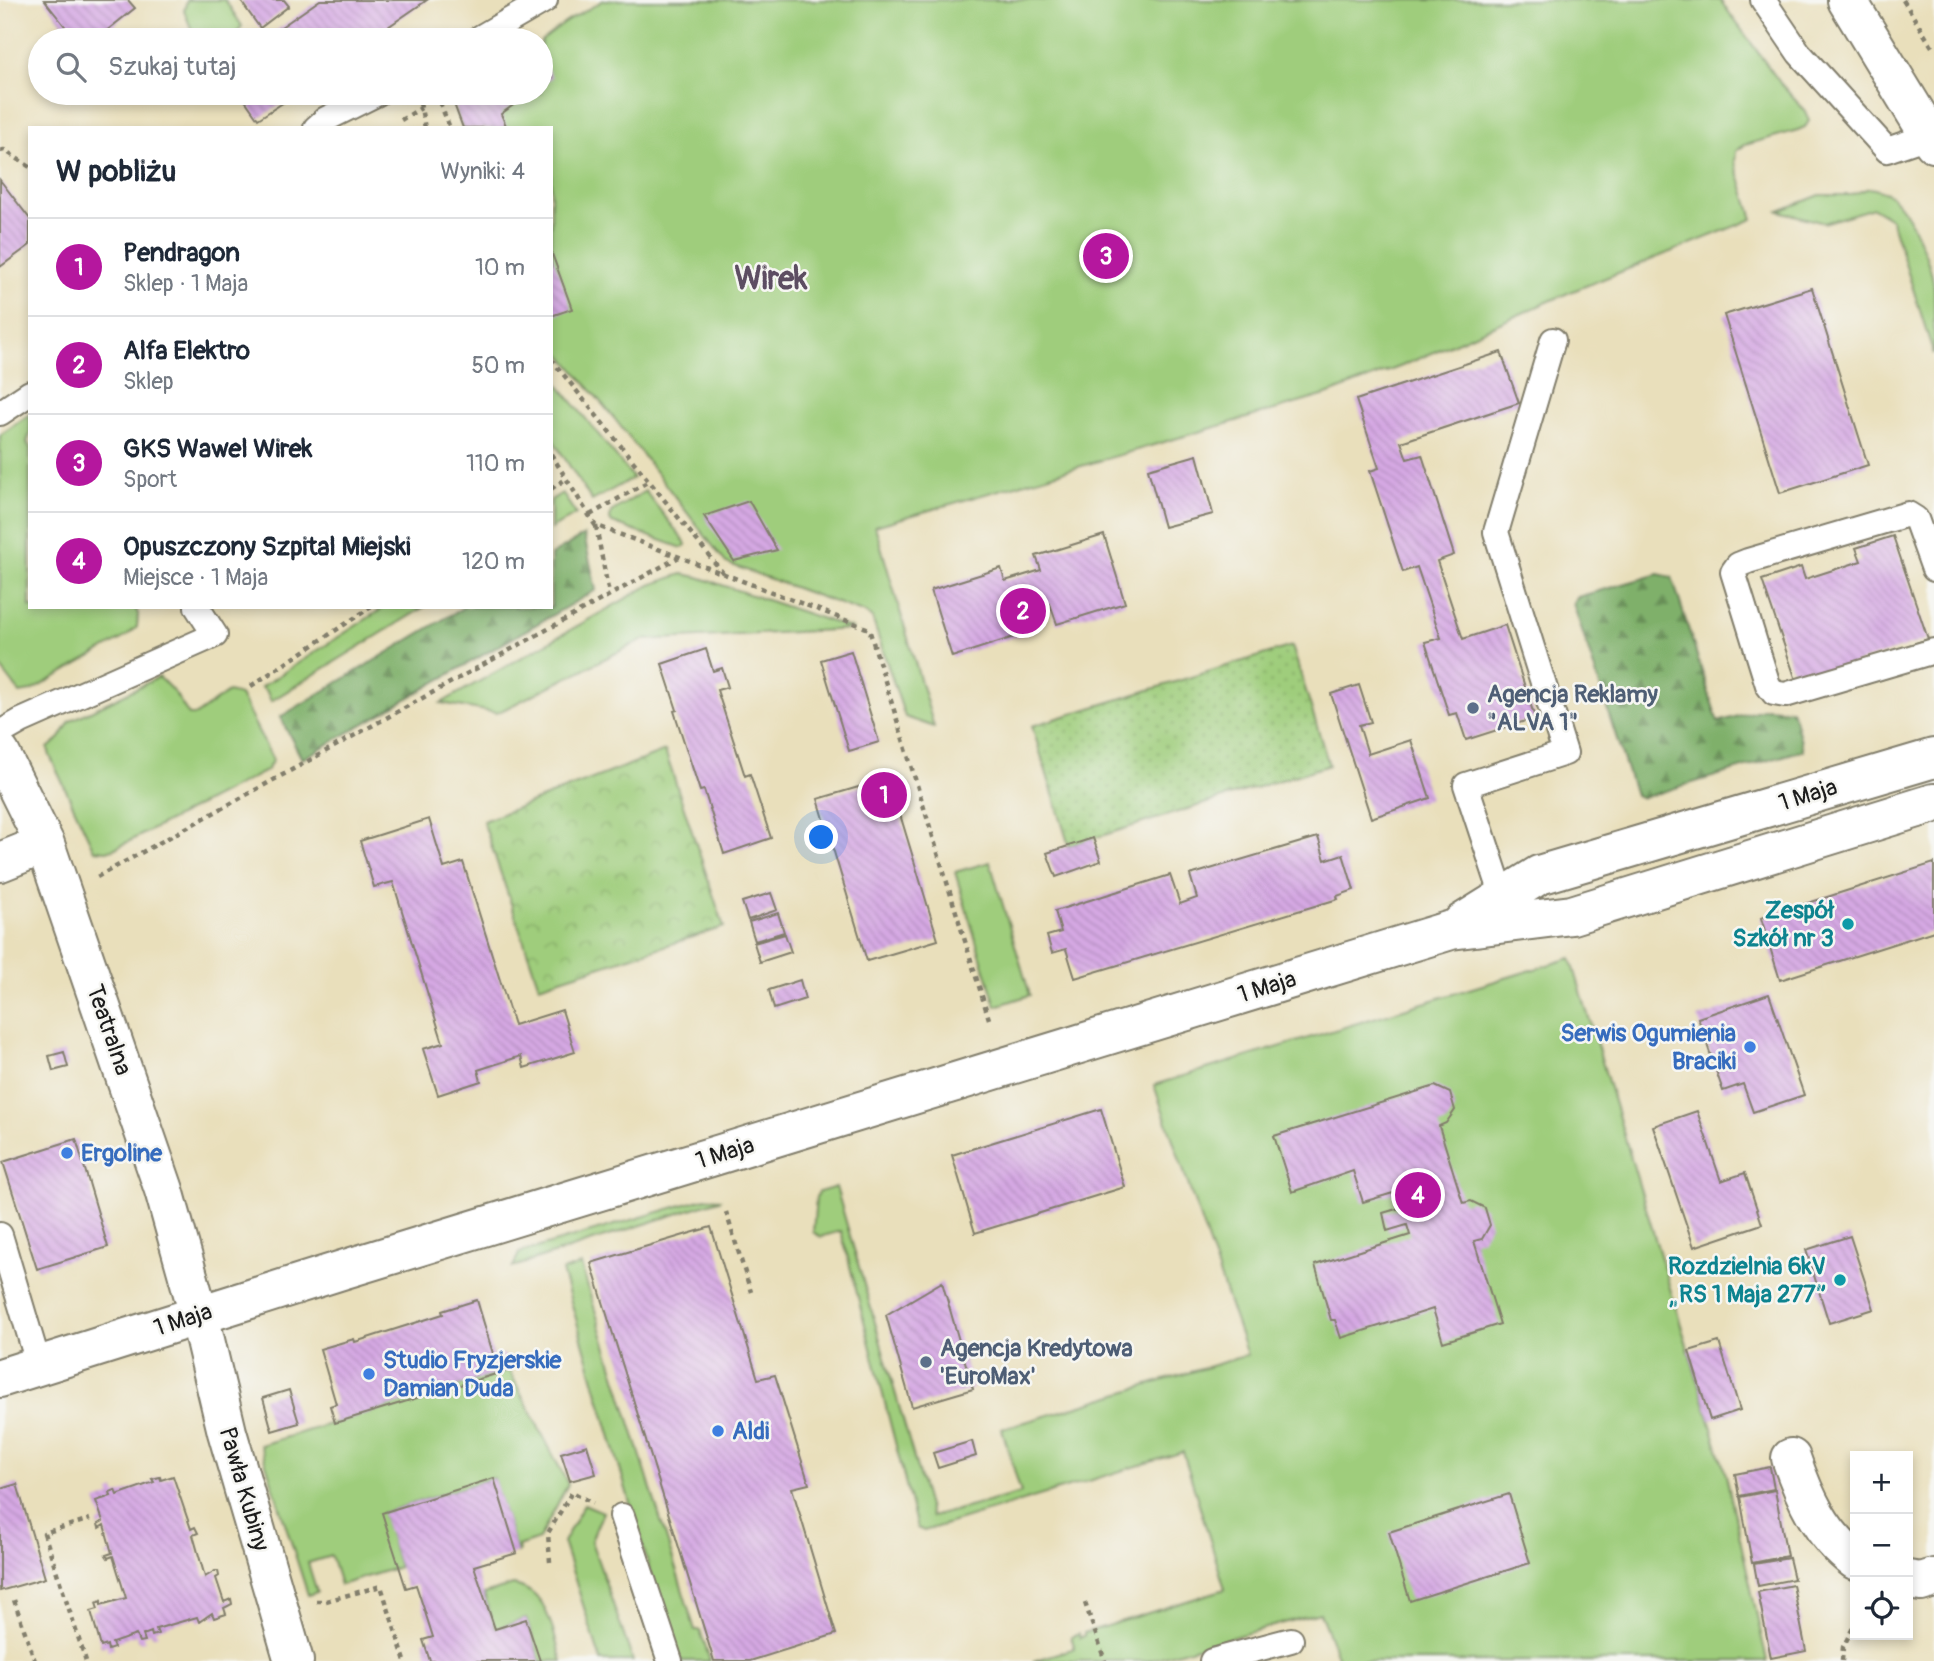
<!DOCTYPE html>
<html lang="pl">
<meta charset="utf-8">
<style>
:root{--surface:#fff;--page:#f2f2f3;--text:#1f2937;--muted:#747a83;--line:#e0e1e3;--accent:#b5179e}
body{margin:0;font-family:Pangolin,sans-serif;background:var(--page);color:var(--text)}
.controls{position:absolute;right:21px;bottom:21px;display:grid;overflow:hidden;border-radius:0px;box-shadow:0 4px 10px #0003}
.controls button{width:63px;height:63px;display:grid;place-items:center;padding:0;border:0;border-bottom:2px solid var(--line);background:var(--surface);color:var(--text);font:35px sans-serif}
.you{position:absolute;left:822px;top:838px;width:24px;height:24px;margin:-18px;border:5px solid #fff;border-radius:50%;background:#1a73e8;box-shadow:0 0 0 10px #1a73e833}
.badge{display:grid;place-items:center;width:46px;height:46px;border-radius:50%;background:var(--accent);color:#fff;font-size:23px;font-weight:700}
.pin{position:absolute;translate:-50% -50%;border:4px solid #fff;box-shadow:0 2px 7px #0006}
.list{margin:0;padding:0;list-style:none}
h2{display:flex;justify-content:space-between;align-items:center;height:91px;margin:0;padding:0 28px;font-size:30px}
h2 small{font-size:23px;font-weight:400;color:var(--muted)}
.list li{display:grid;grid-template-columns:46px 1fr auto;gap:21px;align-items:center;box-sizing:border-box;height:98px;padding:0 28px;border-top:2px solid var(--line)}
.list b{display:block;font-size:26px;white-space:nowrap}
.list p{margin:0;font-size:23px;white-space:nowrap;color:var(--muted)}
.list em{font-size:23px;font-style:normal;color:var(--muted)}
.icon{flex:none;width:38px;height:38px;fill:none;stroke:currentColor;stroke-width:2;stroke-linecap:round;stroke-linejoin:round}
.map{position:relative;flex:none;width:1934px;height:1661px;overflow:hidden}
.search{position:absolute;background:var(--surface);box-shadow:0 4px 10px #0003;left:28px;top:28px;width:525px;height:77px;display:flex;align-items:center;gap:18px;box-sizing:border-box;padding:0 24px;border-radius:38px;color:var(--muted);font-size:26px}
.panel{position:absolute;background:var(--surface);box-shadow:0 4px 10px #0003;left:28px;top:126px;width:525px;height:483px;border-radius:0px}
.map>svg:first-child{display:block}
</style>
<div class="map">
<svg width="1934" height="1661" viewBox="0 0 1934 1661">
<defs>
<pattern id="forest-firs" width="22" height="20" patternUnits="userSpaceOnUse" patternTransform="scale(1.75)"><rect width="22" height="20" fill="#7fb06b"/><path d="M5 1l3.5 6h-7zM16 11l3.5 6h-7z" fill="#678e57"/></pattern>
<pattern id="park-crowns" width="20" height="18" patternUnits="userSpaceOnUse" patternTransform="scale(1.75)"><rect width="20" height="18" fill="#9fcd7b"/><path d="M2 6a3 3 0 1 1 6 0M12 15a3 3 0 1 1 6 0" fill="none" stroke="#88af6a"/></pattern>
<pattern id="garden-dots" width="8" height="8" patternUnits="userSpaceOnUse" patternTransform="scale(1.75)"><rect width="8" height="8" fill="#9fcd7b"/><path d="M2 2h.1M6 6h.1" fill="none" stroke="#88af6a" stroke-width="1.8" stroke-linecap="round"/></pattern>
<pattern id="building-back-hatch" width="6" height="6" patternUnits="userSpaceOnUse" patternTransform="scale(1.75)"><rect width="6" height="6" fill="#d5a8e3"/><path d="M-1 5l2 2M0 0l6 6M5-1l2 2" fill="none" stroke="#b690c2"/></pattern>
</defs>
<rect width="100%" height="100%" fill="#f6f6f2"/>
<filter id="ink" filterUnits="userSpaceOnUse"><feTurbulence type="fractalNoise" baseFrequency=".0143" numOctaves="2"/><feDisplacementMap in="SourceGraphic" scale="14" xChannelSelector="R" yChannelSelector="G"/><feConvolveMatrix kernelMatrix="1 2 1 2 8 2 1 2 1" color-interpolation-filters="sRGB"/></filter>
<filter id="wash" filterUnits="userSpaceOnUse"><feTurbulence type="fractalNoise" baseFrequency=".00686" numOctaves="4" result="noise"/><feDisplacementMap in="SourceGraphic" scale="28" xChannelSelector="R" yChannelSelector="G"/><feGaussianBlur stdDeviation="1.57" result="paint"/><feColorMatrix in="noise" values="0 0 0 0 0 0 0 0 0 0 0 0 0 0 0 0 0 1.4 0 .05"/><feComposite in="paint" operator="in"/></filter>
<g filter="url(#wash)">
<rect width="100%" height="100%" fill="#e9dfbb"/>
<path fill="#9fcd7b" stroke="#5e744c" stroke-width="2" d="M187,0h38l17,26c-10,18 -28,14 -46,14l-12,-29z
M604,0h1116l61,84 24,27 4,10 -4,6 -7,3 -53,15 -9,6 -1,11 18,57 -185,74 -166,73 -76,29 -451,131 59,201 -29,-10 -33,-99 -7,-5 -139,-50 -112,-145 -63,-76v-214h-88l-12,-32 5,-3h85v-52l25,-19z
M1869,188c7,1 14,3 21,7 20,16 42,69 44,94 0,22 0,44 0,66l-43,-136 -18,-11 -49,15 -45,-12 41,-16h31z
M551,375l82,103 -41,23 -41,-64z
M30,414v20l-3,8 3,6v159h105l3,7 -1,13 -10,9 -96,55 -11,2 -20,-26v-232z
M645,491l40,51 1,3 -4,3 -70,-25 -2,-3 1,-8z
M562,493l14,21 -25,15v-29z
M682,574l16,3 155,52 -211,11 -145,73 -56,-10 209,-118z
M385,607h39l-153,94 -4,-9 -6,-5z
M159,677l15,15 15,23h7l32,-23 12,3 33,65 -7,11 -148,76 -11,4 -13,-1 -44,-94 -2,-8 12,-10 10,-17z
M990,862l40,133 -34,11 -41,-134z
M1571,958l155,517 41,186h-428l-19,-48 -173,48h-114l42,-13 -4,-11 8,-3 1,4 4,-2v-3l141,-44 -42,-137 -259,79 -7,-3 -76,-297 -21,6 -7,-5 3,-35 3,-5 17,-5 95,330 90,-24 -19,-64 245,-74 -93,-270z
M706,1198l16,1 -209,68 6,-14z
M581,1265l114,365h5l10,31h-29l-24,-66 -95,-324z
M509,1370l59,114 -29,55 -21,7 1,5 -2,2 -24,-75 -110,35 16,54 -59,18 -9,-29 -23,7 9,29 -9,3 -48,-150z
M584,1504l19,8 -12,29 42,120h-32l-38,-119z
M513,1585c36,6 39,46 49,76h-22l-14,-42 -31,10 -11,-35z"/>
<path fill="url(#forest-firs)" stroke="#4e6644" stroke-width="2" d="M584,535l12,55 -294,169 -22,-42 184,-110h87v-52z
M1658,574l14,3 46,145 48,-14 25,2 4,8 8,32 -161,48 -7,-3 -62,-192 5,-6z"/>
<path fill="url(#park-crowns)" stroke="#5e744c" stroke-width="2" d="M665,751l59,176 -185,59 -56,-165z"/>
<path fill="url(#garden-dots)" stroke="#5e744c" stroke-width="2" d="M1292,646l37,119 -260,81 -37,-120z"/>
<g id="blocks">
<path fill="url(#building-back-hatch)" d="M44,0h84l7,8 -40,32h-19z
M240,0h44l5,6 -29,22z
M320,0h107l-58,40h-89l-6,-8z
M541,59l11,18 -11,8z
M240,93h53l2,2 -37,24z
M456,93h74l-29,21 6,14h-44l-12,-32z
M0,180l30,39v26l-30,22z
M551,251l21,58 -21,7z
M1812,288l56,177 -88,28 -56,-178z
M1501,352l18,51 -118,39 6,17 15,-4 32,100 -17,6 26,78 42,-14 30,93 -69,22 -9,-27 -8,2 -24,-73 16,-4 -24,-71 -14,5 -33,-101 9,-3 -23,-68z
M1197,455l16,59 -49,13 -16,-58z
M749,501l28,49 -43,11 -30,-45z
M1104,535l21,68 -68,21 -7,-20 -36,11 6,20 -68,22 -21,-67 70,-22 4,13 36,-11 -5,-14z
M1893,536l35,103 -131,44 -35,-103 39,-13 4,12 56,-18 -5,-13z
M706,649l7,22 9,-3 6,19 -11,3 28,86 5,-2 21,64 -47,16 -20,-64 -4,1 -26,-80 3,-1 -15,-46z
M851,651l28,91 -30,9 -28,-91z
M1359,685l12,37 -12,3 9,29 43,-14 19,58 -59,20 -40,-124z
M889,778l49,162 -71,21 -49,-162z
M429,819l15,49 19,-6 51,163 48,-15 13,42 -51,16 -3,-12 -43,14 3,11 -43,14 -15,-46 20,-6 -50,-161 -19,5 -14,-46z
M1318,837l7,23 18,-6 11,36 -17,6 1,3 -263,79 -9,-29 -14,4 -5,-17 14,-4 -6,-21 115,-36 10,29 17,-6 -7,-23z
M1093,838l8,23 -45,16 -9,-24z
M1934,863v68l-154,49 -19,-62z
M771,893l6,17 -29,10 -6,-18z
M778,913l6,19 -29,9 -6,-19z
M785,934l6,18 -31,10 -6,-19z
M800,980l5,19 -31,10 -5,-19z
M1769,994l35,101 -51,17 -10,-28 -20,7 -25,-73z
M64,1052l4,15 -15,4 -4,-15z
M1435,1086l15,7 5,17 -9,13 -7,3 24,77 8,-2 14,7 5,17 -8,14 -8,2 26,83 -57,18 -10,-33 -92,29 -6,-18h-4l-16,-55 95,-30 -3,-10 -20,6 -4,-18 20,-6 -4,-10 -4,1 -2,-5 -30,9 -10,-31 -61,21 -18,-56z
M1101,1109l24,78 -150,46 -23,-78z
M1697,1111l24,70 24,-8 17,51 -68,23 -41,-121z
M76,1139l32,108 -71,22 -34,-107z
M711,1227l47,152 17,-4 34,109 -17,4 44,146 -86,27h-36l-123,-398z
M1850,1236l24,73 -45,14 -23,-73z
M942,1282l31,107 -61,18 -26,-92z
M477,1300l17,57 10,-3 5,16 -174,53 -5,-17 6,-2 -16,-55 34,-10 1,3 88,-28 -1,-3z
M1719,1342l21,68 -30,10 -21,-69z
M289,1390l10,33 -27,8 -9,-33z
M972,1441l4,15 -38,12 -5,-15z
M587,1445l9,29 -26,7 -9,-28z
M1770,1467l4,22 -35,7 -4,-22z
M173,1476l18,53 4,-2 3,6 -5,2 12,42 10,-6h3l1,5 -3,2 8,24 7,-3 1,5 -8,4 2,6 -12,4 -2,-5 -13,9 -2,-5 -41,12 2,5 -6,2 -1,-4 -8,3 2,6 -6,1 -3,-7 -24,8 2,5 -6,2 -1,-5 -6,2 -10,-36 7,-2 -2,-6 5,-2v4l25,-7 -13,-42 -5,2 -2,-3 6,-2 -8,-28 -5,3 -1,-4 5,-3 -7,-20 15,-5 -1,-4 5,-2 2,5 37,-13 -2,-3 8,-2 1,3z
M494,1478l23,75 -43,13 21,63 31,-10 14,42h-110l-7,-21 10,-3 -8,-25 -9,-27 -10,3 -24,-75z
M17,1484l28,94 -45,13v-102z
M1775,1490l12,66 -35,7 -12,-66z
M1509,1494l21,69 -120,38 -21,-69z
M1789,1558l5,21 -36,7 -4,-22z
M1793,1585l13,66 -35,7 -13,-66z"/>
</g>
</g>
<g filter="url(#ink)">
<use href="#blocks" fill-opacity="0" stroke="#827e6c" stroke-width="2"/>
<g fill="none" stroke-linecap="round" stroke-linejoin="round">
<defs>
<path id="service" d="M1763,0l36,53 88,97 44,-15
M476,40l69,-40
M316,128l10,-9 52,-26
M0,413l30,-20
M1934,569l-18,-50 -8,-5 -160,47 -10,4 -5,7 35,113 6,8 11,2 149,-44
M0,733l21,-12 194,-86 -18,-28
M1503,897l-37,-112 99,-32 -69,-221 57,-192
M0,1235l39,131
M622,1516l48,145
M1212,1661l79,-21"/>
<path id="minor" d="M0,753l45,91 119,346 35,125 28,117 67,229
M0,862l45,-18
M1791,1458c13,38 30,77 64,102
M1908,1580l13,2 13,-4"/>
<path id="tertiary" d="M1847,0l87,143
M1462,923l77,-48 395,-117
M0,1378l342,-108 1109,-340 121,-15 362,-112"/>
</defs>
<use href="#service" stroke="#827e6c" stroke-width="28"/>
<use href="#minor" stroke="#827e6c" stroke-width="42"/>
<use href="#tertiary" stroke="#827e6c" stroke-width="42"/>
<path stroke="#827e6c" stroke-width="4.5" stroke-dasharray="5 5" stroke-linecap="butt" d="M1903,0l31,50
M418,93l7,35
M436,93l14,35
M401,120l20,-12
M0,151l4,-1 26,17
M551,359l172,214
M551,454l44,71 274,104 120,390
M551,489l15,-10
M590,515l59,-34
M596,526l13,68
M251,686l120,-79
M97,877l582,-320
M726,1212l25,80
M550,1562l-2,-29 24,-41 21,11
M14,1600l21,61
M316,1601h10l55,-15 24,75
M1085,1603l20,58
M86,1661l-42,-128 46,-14
M1842,1661l1,-14 12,-23"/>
<use href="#service" stroke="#fff" stroke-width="24"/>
<use href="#minor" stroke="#fff" stroke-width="38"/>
<use href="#tertiary" stroke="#fff" stroke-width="38"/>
</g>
</g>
<g fill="#5c6f8a" stroke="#f6f6f2" stroke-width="2.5">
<circle cx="1473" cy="708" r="7"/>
<circle cx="926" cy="1362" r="7"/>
</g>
<g fill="#0f9aa8" stroke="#f6f6f2" stroke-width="2.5">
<circle cx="1848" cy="924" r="7"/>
<circle cx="1840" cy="1280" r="7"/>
</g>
<g fill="#3f7fe0" stroke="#f6f6f2" stroke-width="2.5">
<circle cx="1750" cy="1047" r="7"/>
<circle cx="67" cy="1153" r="7"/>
<circle cx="369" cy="1374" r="7"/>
<circle cx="718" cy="1431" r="7"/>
</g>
<g text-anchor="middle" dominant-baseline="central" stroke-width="5" stroke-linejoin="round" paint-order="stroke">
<g font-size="24" font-weight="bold" fill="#4e5e75" stroke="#f6f6f2" text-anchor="start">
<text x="1487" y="694">Agencja Reklamy<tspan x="1487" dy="28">"ALVA 1"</tspan></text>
<text x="940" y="1348">Agencja Kredytowa<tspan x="940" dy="28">'EuroMax'</tspan></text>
</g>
<g font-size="24" fill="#1c1c1c" stroke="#f6f6f2">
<text transform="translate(1808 795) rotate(-17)">1 Maja</text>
<text transform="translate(1267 987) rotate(-17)">1 Maja</text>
<text transform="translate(109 1030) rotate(71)">Teatralna</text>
<text transform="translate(725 1153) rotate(-17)">1 Maja</text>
<text transform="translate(183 1320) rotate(-18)">1 Maja</text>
<text transform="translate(244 1489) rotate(74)">Pawła Kubiny</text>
</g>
<g font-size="24" font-weight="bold" fill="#0d838f" stroke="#f6f6f2" text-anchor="end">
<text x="1834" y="910">Zespół<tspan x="1834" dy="28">Szkół nr 3</tspan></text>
<text x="1826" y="1266">Rozdzielnia 6kV<tspan x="1826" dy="28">„RS 1 Maja 277”</tspan></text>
</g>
<g font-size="24" font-weight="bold" fill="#366cbe" stroke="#f6f6f2" text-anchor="start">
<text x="1736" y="1033" text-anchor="end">Serwis Ogumienia<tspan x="1736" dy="28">Braciki</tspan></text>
<text x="81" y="1153">Ergoline</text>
<text x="383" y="1360">Studio Fryzjerskie<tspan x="383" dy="28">Damian Duda</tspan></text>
<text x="732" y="1431">Aldi</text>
</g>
<g font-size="32" font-weight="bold" fill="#5d4d62" stroke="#f6f6f2">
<text x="771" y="279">Wirek</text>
</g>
</g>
</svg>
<div class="controls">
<button>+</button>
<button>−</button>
<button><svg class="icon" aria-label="locate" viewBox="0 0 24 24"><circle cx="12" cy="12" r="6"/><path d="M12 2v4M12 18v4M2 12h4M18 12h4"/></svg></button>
</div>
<div class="you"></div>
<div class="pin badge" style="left:884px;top:795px">1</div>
<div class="pin badge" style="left:1023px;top:611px">2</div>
<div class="pin badge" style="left:1106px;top:256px">3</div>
<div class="pin badge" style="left:1418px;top:1195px">4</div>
<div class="search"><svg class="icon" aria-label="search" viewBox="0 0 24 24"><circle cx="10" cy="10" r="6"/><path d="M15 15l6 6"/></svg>Szukaj tutaj</div>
<section class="panel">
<h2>W pobliżu<small>Wyniki: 4</small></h2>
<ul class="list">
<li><span class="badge">1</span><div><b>Pendragon</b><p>Sklep · 1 Maja</p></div><em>10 m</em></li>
<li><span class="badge">2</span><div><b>Alfa Elektro</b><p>Sklep</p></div><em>50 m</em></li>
<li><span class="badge">3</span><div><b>GKS Wawel Wirek</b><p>Sport</p></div><em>110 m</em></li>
<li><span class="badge">4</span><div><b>Opuszczony Szpital Miejski</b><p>Miejsce · 1 Maja</p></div><em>120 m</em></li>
</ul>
</section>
</div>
